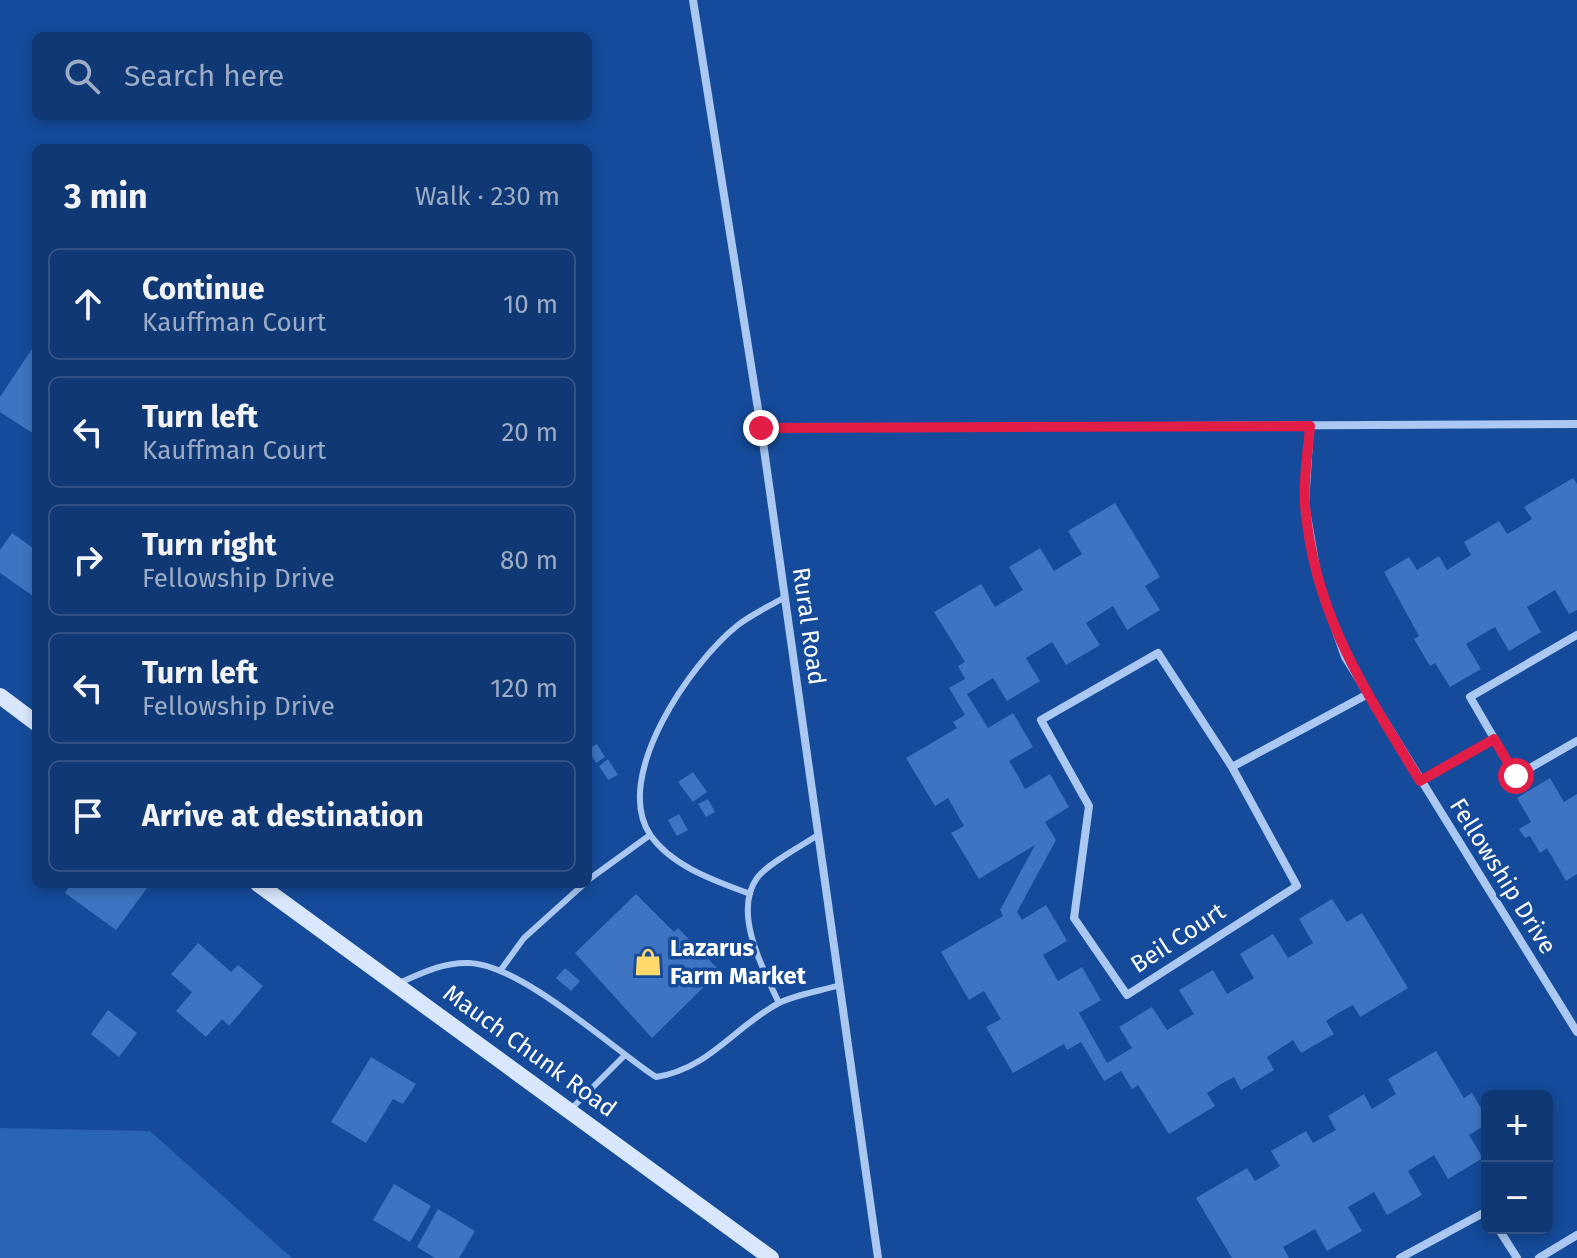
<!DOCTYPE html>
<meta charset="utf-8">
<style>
:root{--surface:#103874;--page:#1e437c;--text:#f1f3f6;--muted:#9cacc5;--line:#305286}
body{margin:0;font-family:"Fira Sans",sans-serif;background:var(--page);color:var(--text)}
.controls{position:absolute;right:24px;bottom:24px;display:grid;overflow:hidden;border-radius:12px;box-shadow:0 4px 12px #0003}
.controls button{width:72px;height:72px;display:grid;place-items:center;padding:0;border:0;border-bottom:2px solid var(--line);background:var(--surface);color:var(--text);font:40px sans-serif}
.stop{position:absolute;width:24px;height:24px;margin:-18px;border:6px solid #e11d48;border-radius:50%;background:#fff}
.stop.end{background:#e11d48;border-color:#fff;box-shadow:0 2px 8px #0008}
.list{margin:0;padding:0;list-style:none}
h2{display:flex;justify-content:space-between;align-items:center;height:104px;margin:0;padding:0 32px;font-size:34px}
h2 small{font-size:26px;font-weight:400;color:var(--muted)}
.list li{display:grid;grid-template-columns:52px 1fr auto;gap:24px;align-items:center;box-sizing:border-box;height:112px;margin:0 16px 16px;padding:0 16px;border:2px solid var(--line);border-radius:12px}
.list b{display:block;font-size:30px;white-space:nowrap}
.list p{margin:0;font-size:26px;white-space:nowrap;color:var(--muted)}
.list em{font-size:26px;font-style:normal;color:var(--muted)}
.icon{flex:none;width:44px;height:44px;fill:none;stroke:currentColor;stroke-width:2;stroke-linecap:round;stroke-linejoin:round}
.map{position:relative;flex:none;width:1577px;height:1258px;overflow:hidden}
.search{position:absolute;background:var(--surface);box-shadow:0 4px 12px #0003;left:32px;top:32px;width:560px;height:88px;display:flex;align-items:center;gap:20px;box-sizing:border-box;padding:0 28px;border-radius:12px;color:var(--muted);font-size:30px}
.panel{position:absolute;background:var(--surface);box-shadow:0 4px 12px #0003;left:32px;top:144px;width:560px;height:744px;border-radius:12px}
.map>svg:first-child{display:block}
</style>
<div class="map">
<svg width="1577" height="1258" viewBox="0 0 1577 1258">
<rect width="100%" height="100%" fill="#154b9a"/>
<path fill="#2964b7" d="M0,1128l150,3 142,127h-292z"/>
<path fill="#3e74c1" d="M36,343v88l-2,3 -34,-22v-15z
M1573,478l4,6v126l-8,4 -14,-24 -28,17 14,25 -32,19 -14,-24 -29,17 15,25 -31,18 -15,-24 -5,3 -16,-27 5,-3 -35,-64 25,-15 8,13 22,-14 8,14 24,-15 -7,-13 35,-21 8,13 11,-6 14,-9 -8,-12z
M1115,503l45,74 -15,9 15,24 -33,20 -14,-24 -27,17 14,22 -34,20 -14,-23 -26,16 14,23 -33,20 -14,-23 -26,16 21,34 25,-15 20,34 -24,14 8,13 8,15 25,-15 19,33 -24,15 11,18 -39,72 5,8 24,-15 12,20 9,16 -24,14 15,26 24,-14 19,33 -22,13 28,50 25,-15 -13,-21 33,-20 15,23 27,-16 -15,-24 34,-20 14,24 27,-16 -14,-24 33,-20 15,24 25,-15 -14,-24 33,-20 15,23 15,-9 46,75 -48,29 -7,-12 -13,7 -14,9 8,13 -33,19 -8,-13 -26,17 7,13 -33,20 -7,-13 -13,7 -14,9 8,13 -46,28 -31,-49 -6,4 -11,-18 -17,10 -23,-39 -14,8 -3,-6 -51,29 -27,-46 15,-8 -17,-28 -15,9 -28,-48 62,-36 -3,-6 35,-65 -56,34 -28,-46 13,-7 -16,-28 -13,8 -29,-48 51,-30 -4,-6 12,-7 -16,-27 16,-9 -7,-13 7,-4 -31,-50 47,-28 14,23 28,-17 -14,-23 31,-19 14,23 13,-8 15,-9 -14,-23z
M12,533l24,17v48l-36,-25v-23z
M597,744l8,13 -9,6 -8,-14z
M608,759l10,16 -10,5 -9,-14z
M693,772l14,20 -14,10 -15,-20z
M1550,778l14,24 13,-8v80l-11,7 -19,-33 -7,5 -10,-17 -5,2 -6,-9 12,-7 -14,-24z
M708,799l7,13 -9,5 -8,-13z
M679,814l9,16 -11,6 -9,-16z
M71,884h79l-34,46 -51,-37z
M636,894l38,38 4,-4 42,43 -68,67 -77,-85z
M198,943l33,29 7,-7 25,21 -34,40 -7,-7 -16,18 -30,-26 16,-19 -21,-18z
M565,968l15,13 -9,10 -15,-13z
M108,1010l29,23 -18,24 -28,-23z
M1436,1051l28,47 8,-5 15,25v6l-18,11 14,23 -35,21 -14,-24 -26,16 14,24 -35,20 -13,-23 -26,15 14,24 -35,20 -12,-22 -32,18 6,11h-57l-36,-60 51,-30 8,13 25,-15 -9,-15 35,-20 7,12 23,-13 -8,-14 36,-22 8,15 24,-15 -8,-15z
M371,1057l45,27 -13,20 -10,-5 -27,44 -35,-21z
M394,1184l37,22 -21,36 -37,-22z
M438,1209l37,22 -16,27h-24l-18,-11z"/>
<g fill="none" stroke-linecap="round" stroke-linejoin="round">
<path stroke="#aac8f2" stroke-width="6" d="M588,880l62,-45
M750,894c-34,-13 -77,-27 -99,-58 -41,-58 41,-175 87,-211 14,-11 32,-19 47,-28
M500,971l24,-33 60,-54
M399,983c23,-10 44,-21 70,-20 51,1 143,85 187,114 53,-8 79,-51 123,-74 18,-9 42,-12 61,-18
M779,1003c-15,-32 -47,-90 -22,-125 10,-14 46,-33 61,-43
M570,1110l55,-55"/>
<path stroke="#aac8f2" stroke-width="8" d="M693,0l68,428 117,830
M1310,426l-5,78 13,76 27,77 232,375
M761,428l816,-4
M1577,635l-107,62 46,79 61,-35
M1232,767l65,119 -170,109 -53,-77 15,-112 -48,-86 117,-67 74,114 136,-73
M1420,781l74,-42
M1498,1228l19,30
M1400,1258l87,-47
M1539,1258l38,-23"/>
<path stroke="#d9e7fc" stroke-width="16" d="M0,696l36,27
M258,884l513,374"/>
</g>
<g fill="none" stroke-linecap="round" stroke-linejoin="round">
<path stroke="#e11d48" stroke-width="10" d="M761,428l549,-2c-2,25 -7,54 -5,79 9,110 60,185 115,276l74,-42 22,37"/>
</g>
<defs>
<symbol id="shop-bare" viewBox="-9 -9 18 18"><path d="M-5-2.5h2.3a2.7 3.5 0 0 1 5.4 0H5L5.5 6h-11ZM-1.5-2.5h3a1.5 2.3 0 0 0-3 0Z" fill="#ffd96b" stroke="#154b9a" stroke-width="2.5" paint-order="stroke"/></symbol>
</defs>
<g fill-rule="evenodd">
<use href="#shop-bare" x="628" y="942" width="40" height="40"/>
</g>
<g text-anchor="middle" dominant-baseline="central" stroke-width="7" stroke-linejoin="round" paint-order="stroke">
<g font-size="24" fill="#fff" stroke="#154b9a">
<text transform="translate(809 626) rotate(82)">Rural Road</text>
<text transform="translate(1503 876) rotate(58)">Fellowship Drive</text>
<text transform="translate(1178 938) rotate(-33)">Beil Court</text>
<text transform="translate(530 1051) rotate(36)">Mauch Chunk Road</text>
</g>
<g font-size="24" font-weight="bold" fill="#fff" stroke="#154b9a" text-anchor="start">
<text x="670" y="948">Lazarus<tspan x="670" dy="28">Farm Market</tspan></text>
</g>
</g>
</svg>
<div class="controls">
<button>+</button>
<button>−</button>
</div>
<div class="stop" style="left:1516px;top:776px"></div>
<div class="stop end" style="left:761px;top:428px"></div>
<div class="search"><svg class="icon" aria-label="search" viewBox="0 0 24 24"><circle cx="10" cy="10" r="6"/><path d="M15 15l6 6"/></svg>Search here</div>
<section class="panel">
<h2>3 min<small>Walk · 230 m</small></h2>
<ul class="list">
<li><svg class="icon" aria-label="ahead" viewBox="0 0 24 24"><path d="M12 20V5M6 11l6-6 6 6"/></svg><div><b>Continue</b><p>Kauffman Court</p></div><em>10 m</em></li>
<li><svg class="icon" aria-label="left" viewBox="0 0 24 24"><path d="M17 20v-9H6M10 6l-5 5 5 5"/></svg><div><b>Turn left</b><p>Kauffman Court</p></div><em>20 m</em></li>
<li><svg class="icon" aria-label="right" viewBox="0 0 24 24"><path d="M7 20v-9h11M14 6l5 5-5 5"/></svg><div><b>Turn right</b><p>Fellowship Drive</p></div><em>80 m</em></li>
<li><svg class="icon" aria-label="left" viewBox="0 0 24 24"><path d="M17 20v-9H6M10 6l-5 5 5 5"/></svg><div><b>Turn left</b><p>Fellowship Drive</p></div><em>120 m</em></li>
<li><svg class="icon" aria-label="arrive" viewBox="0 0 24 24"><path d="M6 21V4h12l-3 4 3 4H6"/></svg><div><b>Arrive at destination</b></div></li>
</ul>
</section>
</div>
